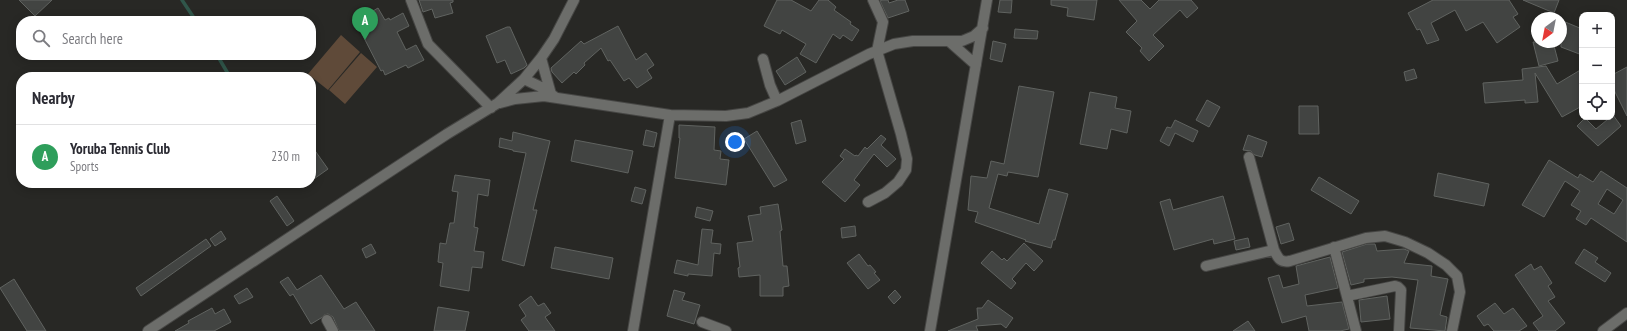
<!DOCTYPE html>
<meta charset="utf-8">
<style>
:root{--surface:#fff;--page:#f2f2f3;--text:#2b2b33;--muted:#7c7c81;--line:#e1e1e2;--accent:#556b8d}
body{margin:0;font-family:"PT Sans Narrow",sans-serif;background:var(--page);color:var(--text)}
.controls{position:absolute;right:12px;top:12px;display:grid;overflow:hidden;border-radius:8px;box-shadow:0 2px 10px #0003}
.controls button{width:36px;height:36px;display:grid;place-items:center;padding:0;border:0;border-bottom:1px solid var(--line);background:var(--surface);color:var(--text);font:20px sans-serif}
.compass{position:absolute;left:1531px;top:12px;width:36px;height:36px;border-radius:50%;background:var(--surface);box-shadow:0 2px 10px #0003;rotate:212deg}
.you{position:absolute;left:735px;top:142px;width:14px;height:14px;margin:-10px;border:3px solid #fff;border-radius:50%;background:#1a73e8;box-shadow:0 0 0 6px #1a73e833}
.badge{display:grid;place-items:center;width:26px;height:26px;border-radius:50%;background:var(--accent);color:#fff;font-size:13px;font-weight:700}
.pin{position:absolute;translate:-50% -33px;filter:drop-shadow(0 1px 2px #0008)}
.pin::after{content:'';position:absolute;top:21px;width:14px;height:12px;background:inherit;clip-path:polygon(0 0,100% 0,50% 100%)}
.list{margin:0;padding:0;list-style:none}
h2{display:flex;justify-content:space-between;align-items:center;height:52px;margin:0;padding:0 16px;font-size:17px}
h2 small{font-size:13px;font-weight:400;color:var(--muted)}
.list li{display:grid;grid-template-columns:26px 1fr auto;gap:12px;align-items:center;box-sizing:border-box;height:64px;padding:0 16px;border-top:1px solid var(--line)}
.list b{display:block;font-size:15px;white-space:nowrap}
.list p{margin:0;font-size:13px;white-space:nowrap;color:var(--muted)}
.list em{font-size:13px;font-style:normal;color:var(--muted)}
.icon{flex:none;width:22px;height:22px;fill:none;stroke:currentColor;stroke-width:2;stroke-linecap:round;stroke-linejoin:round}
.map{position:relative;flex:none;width:1627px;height:331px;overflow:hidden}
.search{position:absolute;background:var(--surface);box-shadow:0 2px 10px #0003;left:16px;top:16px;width:300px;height:44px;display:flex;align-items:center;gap:10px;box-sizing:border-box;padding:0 14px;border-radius:16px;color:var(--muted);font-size:15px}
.panel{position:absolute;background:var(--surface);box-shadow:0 2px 10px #0003;left:16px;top:72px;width:300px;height:116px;border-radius:16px}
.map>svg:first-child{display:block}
</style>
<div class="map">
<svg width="1627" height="331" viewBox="0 0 1627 331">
<rect width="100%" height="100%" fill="#282825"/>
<path fill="#5f4a39" d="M341,35l19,17 -32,38 -20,-16z
M361,53l16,14 -32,37 -16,-14z"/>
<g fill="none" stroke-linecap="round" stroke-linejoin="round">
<path stroke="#30564a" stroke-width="3.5" d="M182,0l14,21
M217,55l13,22"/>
</g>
<path fill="#424442" stroke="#606360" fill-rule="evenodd" d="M19,0h33l-17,16z
M419,0h34v2l-3,1 3,10 -18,5 -3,-9 -9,3z
M777,0h14l20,11 8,-11h9l8,7 -2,3 17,12 -1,2 9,6 -7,11 -9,-6 -3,4 -7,-5 -17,29 -16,-9 6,-10 -24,-14 -2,4 -16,-8z
M882,0h6l1,3 9,-3h7l4,11 -21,7 -8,-17z
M1000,0h12l-1,13 -13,-1z
M1051,0h46l-3,20 -27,-4 1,-8 -17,-3z
M1119,0h22l9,9 9,-9h32l7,8 -11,10 -7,-8 -27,25 11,11 -15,15 -9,-10 2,-3 -16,-16 11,-11z
M1433,0h76l9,14 -5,3 7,10 -23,16 -14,-21 -17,9 -11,-21 -24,13 8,17 -12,4 -7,-15 -3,1 -9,-17z
M1523,0h36l-5,13z
M378,8l7,12 4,-2 1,2 13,-7 6,13 -12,6 9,18 10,-5 8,15 -16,8 -2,-3 -21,10 -2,-5 -2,1 -20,-39 5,-2 -10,-9z
M1563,21l19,8v26l-21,-8v-20z
M618,26l18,34 10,-7 8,12 -7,5 5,8 -15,10 -8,-10 -5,3 -14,-21 -2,1 -7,-13 -17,15 1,2 -9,9 -2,-2 -12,11 -10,-11 -1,-4 30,-27 3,3z
M507,27h3l17,38 -3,3 -13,6 -6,-14 -8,3 -11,-27z
M1015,29l23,2 -1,8 -23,-1z
M993,41l13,3 -4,18 -12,-3z
M1533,42h20l5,19 -19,5z
M797,57l9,15 -21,13 -9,-14z
M1546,66l11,18 25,-15v37l-20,11 -27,-44 3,29 -13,1v-3l-40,3 -2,-20 40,-3 -1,-11z
M1627,67v49l-13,-26 -2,1v-16z
M1414,69l3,9 -11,3 -2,-9z
M1019,86l35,6 -16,85 -30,-5 -1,4 -9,-2 -9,34 50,16 10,-35 19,5 -13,46h-2l-2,8 -26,-7 1,-1 -51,-18 3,-10 -10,-2 3,-34 16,2 4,-17 13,3z
M1090,92l27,5 -2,11 16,3 -4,22 -16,-4 -4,20 -27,-5z
M1207,100l13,7 -11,20 -13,-7z
M1299,106h19l1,28h-20z
M1613,115l8,11 -23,20 -21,-20 8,-8 11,11z
M801,120l5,21 -10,3 -5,-21z
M1175,120l23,11 -5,11 -18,-9 -6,13 -9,-5 7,-14 4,1z
M679,125l36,2 -1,23 7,1 -1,8 9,1 -3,25 -51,-7 5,-40h-1z
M646,130l11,3 -3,14 -11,-2z
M757,131l30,49 -13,7 -30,-48z
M513,132l37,9 -17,69h4l-13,56 -22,-6 24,-107 -13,-2v-1l-14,-3 1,-9 12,3z
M881,135l5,4 -5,6 15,14 -9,8 -13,-13 -20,26 6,5 -15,17 -23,-20 22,-23 -4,-3 5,-7 10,7 1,-1 2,1 7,-9 2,2z
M1248,135l19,7 -5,15 -7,-2 -4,-4 -8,-1z
M575,140l58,11 -5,22 -57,-12z
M311,145l17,24 -17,12z
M1549,160l29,18 2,-4 13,8 8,-11 26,17v54l-36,-24 -5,7 -10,-6 5,-8 -10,-6 9,-14 -15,-10 -21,36 -22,-12zM1607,189l16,11 -9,14 -16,-10z
M1438,173l51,11 -5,22 -50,-10z
M455,175l35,5 -2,16 -10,-2 -4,33 4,1 -4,23 10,1 -2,16 -10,-1 -3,24 -29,-5 3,-23 -5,-1 2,-19 6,1 4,-21h4l2,-15 2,-16 -6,-1z
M1319,177l40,24 -8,13 -40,-24z
M635,187l11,3 -4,14 -11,-3z
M277,196l17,25 -7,5 -17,-25z
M1223,196l12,43 -21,5 -1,-5 -39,11 -14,-48 10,-3 3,11z
M778,204l4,26 -2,1 3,35h4l2,20 -6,1v9h-23v-21l-21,2 -1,-9 2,-1 -3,-24 16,-2 -5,-25 13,-2 -1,-7z
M697,207l16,4 -3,10 -15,-4z
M1289,223l5,17 -13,4 -5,-17z
M855,226l1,10 -14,2 -1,-10z
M702,229l11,1 -2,13 10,1 -1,10 -6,-1 -2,23 -24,-2v2l-14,-3 3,-13 21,5z
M221,231l5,8 -11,7 -5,-7z
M1248,238l2,9 -14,3 -2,-9z
M206,239l5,7 -70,50 -5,-8z
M1024,243l19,18 -9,10 -8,-8 -14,16 4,4 -5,6 -30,-26 11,-12 10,9 2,-2 3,3z
M371,244l5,9 -10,5 -4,-9z
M1367,244h8l2,7 27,-2 5,2 -5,12 28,3 -1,10 17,3 -8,36 7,2 -2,14 -35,-3 8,-48 -26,-3 -28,2v3l-13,3 -9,-33z
M555,247l58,11 -4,21 -58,-11z
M1584,249l14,9 -3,4 16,11 -6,9 -30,-19z
M859,254l9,12 2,-1 6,7 -2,1 6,7 -12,9 -21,-26z
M1330,257l8,31 -33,7 2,11 35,-4 7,27 -9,2h-31l-3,-15 -24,7 -14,-45 11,-3 4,13 16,-4 -3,-18z
M1531,264l3,6 7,-4 11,17 -4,3 7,11 -7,4 17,22 -10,8h-16l-6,-8 10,-7 -28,-41z
M321,275l23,34 12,-7 19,29h-36l-6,-14 -5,-3 -4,1 -3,3 -10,6 -18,-30 -3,2 -10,-14 8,-5 9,13z
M14,279l32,52h-19l-27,-43z
M247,288l6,9 -14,7 -5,-8z
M674,290l11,3 -3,7 18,5 -6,19 -27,-8z
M895,290l6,7 -7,7 -6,-7z
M531,296l7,10 6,-3 7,10 -6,4 10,14h-26l-8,-11 5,-4 -7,-11z
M1387,296l3,23 -29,3 -2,-22z
M988,300l25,18 -7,10 -5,-4 -25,2 2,5h-30l30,-12 -1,-11h5z
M1495,303l9,11 9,-6 14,18 -8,5h-25l-6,-7 -4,2 -7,-10z
M438,307l31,5 -4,19h-31z
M212,308l3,6 9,-5 7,13 -17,9h-39l14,-8 -1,-2z
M1248,321l7,10h-22z"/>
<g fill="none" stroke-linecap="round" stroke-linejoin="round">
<defs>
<path id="minor" d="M411,0l17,44 63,64
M950,42l26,23
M541,58l10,36
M763,59l7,26 7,16
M524,79l19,9 12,9
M500,103l15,-4 29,-3 126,19 56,1 22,-3 29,-12 92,-47 25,-10 19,-3h49l12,-5 9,-8
M1249,157l25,93c4,8 6,13 16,11l76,-23 19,-2 20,6 23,11 18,12 11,11 3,16 -8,39
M868,202l17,-9 13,-11 8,-12 1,-11 -6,-25 -24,-83 6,-29 -10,-22
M1334,247l22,84
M1206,266l68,-16
M1347,296l48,-10 3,1 3,3 -2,41
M327,320l6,11
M702,322l24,9
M148,331l171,-113 128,-84 51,-31 26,-24 17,-21 13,-19 20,-39
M633,331l37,-216
M930,331l57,-331
M1603,331l24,-18"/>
</defs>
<use href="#minor" stroke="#464644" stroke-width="12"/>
<use href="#minor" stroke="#6c6d6a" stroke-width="10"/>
</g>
</svg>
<div class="controls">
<button>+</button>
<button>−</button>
<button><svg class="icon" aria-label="locate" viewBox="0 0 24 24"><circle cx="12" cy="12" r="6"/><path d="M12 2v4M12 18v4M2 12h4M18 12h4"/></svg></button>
</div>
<svg class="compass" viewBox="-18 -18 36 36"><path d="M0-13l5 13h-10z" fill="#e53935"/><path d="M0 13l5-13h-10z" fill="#7c7c81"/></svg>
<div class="you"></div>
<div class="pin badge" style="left:365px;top:40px;background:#2e9e5b">A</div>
<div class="search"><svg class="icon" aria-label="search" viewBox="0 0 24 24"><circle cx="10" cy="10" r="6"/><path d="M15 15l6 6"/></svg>Search here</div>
<section class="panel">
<h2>Nearby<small></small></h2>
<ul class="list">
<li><span class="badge" style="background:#2e9e5b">A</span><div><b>Yoruba Tennis Club</b><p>Sports</p></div><em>230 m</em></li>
</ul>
</section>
</div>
